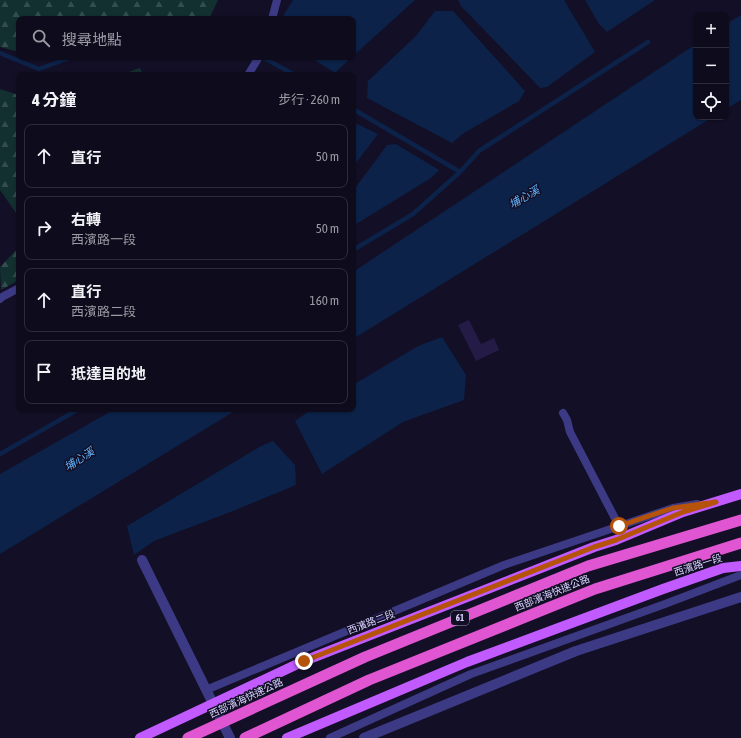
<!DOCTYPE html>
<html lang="zh-TW">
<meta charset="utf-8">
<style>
:root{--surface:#0e0b1c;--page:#171425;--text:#f1f3f6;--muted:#9b9ba3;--line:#2e2b3b}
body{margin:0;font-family:"Asap Condensed","Noto Sans TC",sans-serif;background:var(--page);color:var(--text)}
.controls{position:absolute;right:12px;top:12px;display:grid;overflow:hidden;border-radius:8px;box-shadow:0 1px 3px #0004}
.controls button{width:36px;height:36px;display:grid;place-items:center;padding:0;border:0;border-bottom:1px solid var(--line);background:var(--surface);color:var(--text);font:20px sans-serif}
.stop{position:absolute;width:12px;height:12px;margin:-9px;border:3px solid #b45309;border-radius:50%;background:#fff}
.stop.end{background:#b45309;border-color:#fff;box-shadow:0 1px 4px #0008}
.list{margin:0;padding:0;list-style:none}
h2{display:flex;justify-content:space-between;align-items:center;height:52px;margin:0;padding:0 16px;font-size:17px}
h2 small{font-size:13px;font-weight:400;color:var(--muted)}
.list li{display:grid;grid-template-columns:26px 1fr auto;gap:12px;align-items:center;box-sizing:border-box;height:64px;margin:0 8px 8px;padding:0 8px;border:1px solid var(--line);border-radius:8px}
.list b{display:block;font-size:15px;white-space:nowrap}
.list p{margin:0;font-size:13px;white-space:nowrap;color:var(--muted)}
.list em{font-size:13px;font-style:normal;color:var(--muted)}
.icon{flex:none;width:22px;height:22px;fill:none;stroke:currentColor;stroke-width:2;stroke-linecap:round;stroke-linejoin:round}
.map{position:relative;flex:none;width:741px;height:738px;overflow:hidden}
.search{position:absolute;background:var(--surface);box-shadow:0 1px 3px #0004;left:16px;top:16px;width:340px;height:44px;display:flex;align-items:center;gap:10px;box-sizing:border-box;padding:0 14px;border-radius:8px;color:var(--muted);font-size:15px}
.panel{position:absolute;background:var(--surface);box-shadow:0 1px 3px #0004;left:16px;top:72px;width:340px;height:340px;border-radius:8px}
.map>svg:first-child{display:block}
</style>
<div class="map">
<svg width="741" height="738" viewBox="0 0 741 738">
<defs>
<pattern id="forest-firs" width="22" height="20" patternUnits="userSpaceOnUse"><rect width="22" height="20" fill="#12302f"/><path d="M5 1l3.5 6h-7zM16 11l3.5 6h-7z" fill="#344d4e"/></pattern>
</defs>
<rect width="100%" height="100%" fill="#130f26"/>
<path fill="url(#forest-firs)" d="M0,0h218l-9,19h-190v33l-19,-5z
M140,68l3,7h-23z
M0,89l19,6v122l-19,-27z
M19,247v33l-18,10 -1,-23z"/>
<path fill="#0c2248" d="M293,0h122l-62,56v-37h-72z
M458,0h106l31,52 -48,35 -7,1 -79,-82z
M585,0h70l-48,32 -8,-8z
M435,11h18l72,80 -6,10 -55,32 -12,10 -85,-45 1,-17 48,-45z
M741,15v85l-15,9v-85z
M696,44v73h17l-360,222v-67z
M310,57h42l-17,16z
M353,122l25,12 -25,33z
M396,144l43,26 -8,8 -78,48v-35l34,-46z
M442,337l24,38 -2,25 -61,22 -81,52 -27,-53 17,-12h41v-24l65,-39z
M115,409h123l-238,145v-80z
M273,441l22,24 1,20 -63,26 -79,30 -20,14 -7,-29 134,-80z"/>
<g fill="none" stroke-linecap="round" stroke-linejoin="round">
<path stroke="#0c2248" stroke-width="4.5" d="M0,53l39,16 33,-12
M262,57l33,18
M353,109l107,63 19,-21 169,-109
M353,250l60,-36 47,-42
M0,454l79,-45"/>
</g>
<path fill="#241b47" d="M469,320l12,24 13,-6 5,12 -23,11 -18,-36z"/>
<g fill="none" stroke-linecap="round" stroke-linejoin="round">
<path stroke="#3d3a85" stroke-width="8" d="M272,19l5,-19
M248,75l11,-18
M0,299l2,-2 17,-9
M563,413l4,7 3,12 49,94
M206,690l298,-125 169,-57 24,-4
M330,738l141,-64 194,-70 76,-29"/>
<path stroke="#3d3a85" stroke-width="10" d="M142,560l88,178
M364,738l212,-87 165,-54"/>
<path stroke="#c25bff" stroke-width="10" d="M140,738l164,-77 290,-114 22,-7 67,-28 58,-18
M287,738l180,-76 196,-73 60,-21 18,-2"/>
<path stroke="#e055d1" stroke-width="11" d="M188,738l177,-81 223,-91 153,-46
M245,738l124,-58 226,-91 146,-46"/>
</g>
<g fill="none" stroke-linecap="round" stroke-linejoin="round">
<path stroke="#b45309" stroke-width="5" d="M304,661l290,-114 22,-7 67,-28 33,-10 -43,6 -54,18"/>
</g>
<g text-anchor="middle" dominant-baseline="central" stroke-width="3" stroke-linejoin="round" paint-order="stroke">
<rect fill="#130f26" stroke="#9e99be" stroke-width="1" x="451" y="611" width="18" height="14" rx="3"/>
<g font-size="9" font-weight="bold" fill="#d9d4ff">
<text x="460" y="618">61</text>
</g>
<g font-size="10" fill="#d9d4ff" stroke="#130f26">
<text transform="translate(698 565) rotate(-18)">西濱路一段</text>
<text transform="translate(552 593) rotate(-22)">西部濱海快速公路</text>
<text transform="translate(371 622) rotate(-21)">西濱路二段</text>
<text transform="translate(246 698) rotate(-25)">西部濱海快速公路</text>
</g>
<g font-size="11" font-style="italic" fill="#62b6ff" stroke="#130f26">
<text transform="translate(524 197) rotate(-30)">埔心溪</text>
<text transform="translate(79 459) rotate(-32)">埔心溪</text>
</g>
</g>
</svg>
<div class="controls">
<button>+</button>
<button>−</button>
<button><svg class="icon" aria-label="locate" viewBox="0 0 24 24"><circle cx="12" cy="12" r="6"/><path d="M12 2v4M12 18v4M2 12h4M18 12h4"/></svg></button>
</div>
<div class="stop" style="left:619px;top:526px"></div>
<div class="stop end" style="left:304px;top:661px"></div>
<div class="search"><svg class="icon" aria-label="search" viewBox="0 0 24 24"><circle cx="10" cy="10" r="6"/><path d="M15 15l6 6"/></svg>搜尋地點</div>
<section class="panel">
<h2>4 分鐘<small>步行 · 260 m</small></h2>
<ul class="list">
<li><svg class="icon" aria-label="ahead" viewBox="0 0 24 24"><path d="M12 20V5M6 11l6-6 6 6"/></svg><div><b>直行</b></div><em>50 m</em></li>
<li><svg class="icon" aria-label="right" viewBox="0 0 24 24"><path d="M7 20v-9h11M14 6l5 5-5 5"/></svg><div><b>右轉</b><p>西濱路一段</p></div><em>50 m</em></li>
<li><svg class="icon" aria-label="ahead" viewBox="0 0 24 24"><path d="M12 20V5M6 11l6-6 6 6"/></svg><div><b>直行</b><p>西濱路二段</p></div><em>160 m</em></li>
<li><svg class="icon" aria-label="arrive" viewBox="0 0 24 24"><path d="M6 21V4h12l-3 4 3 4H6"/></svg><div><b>抵達目的地</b></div></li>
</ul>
</section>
</div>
